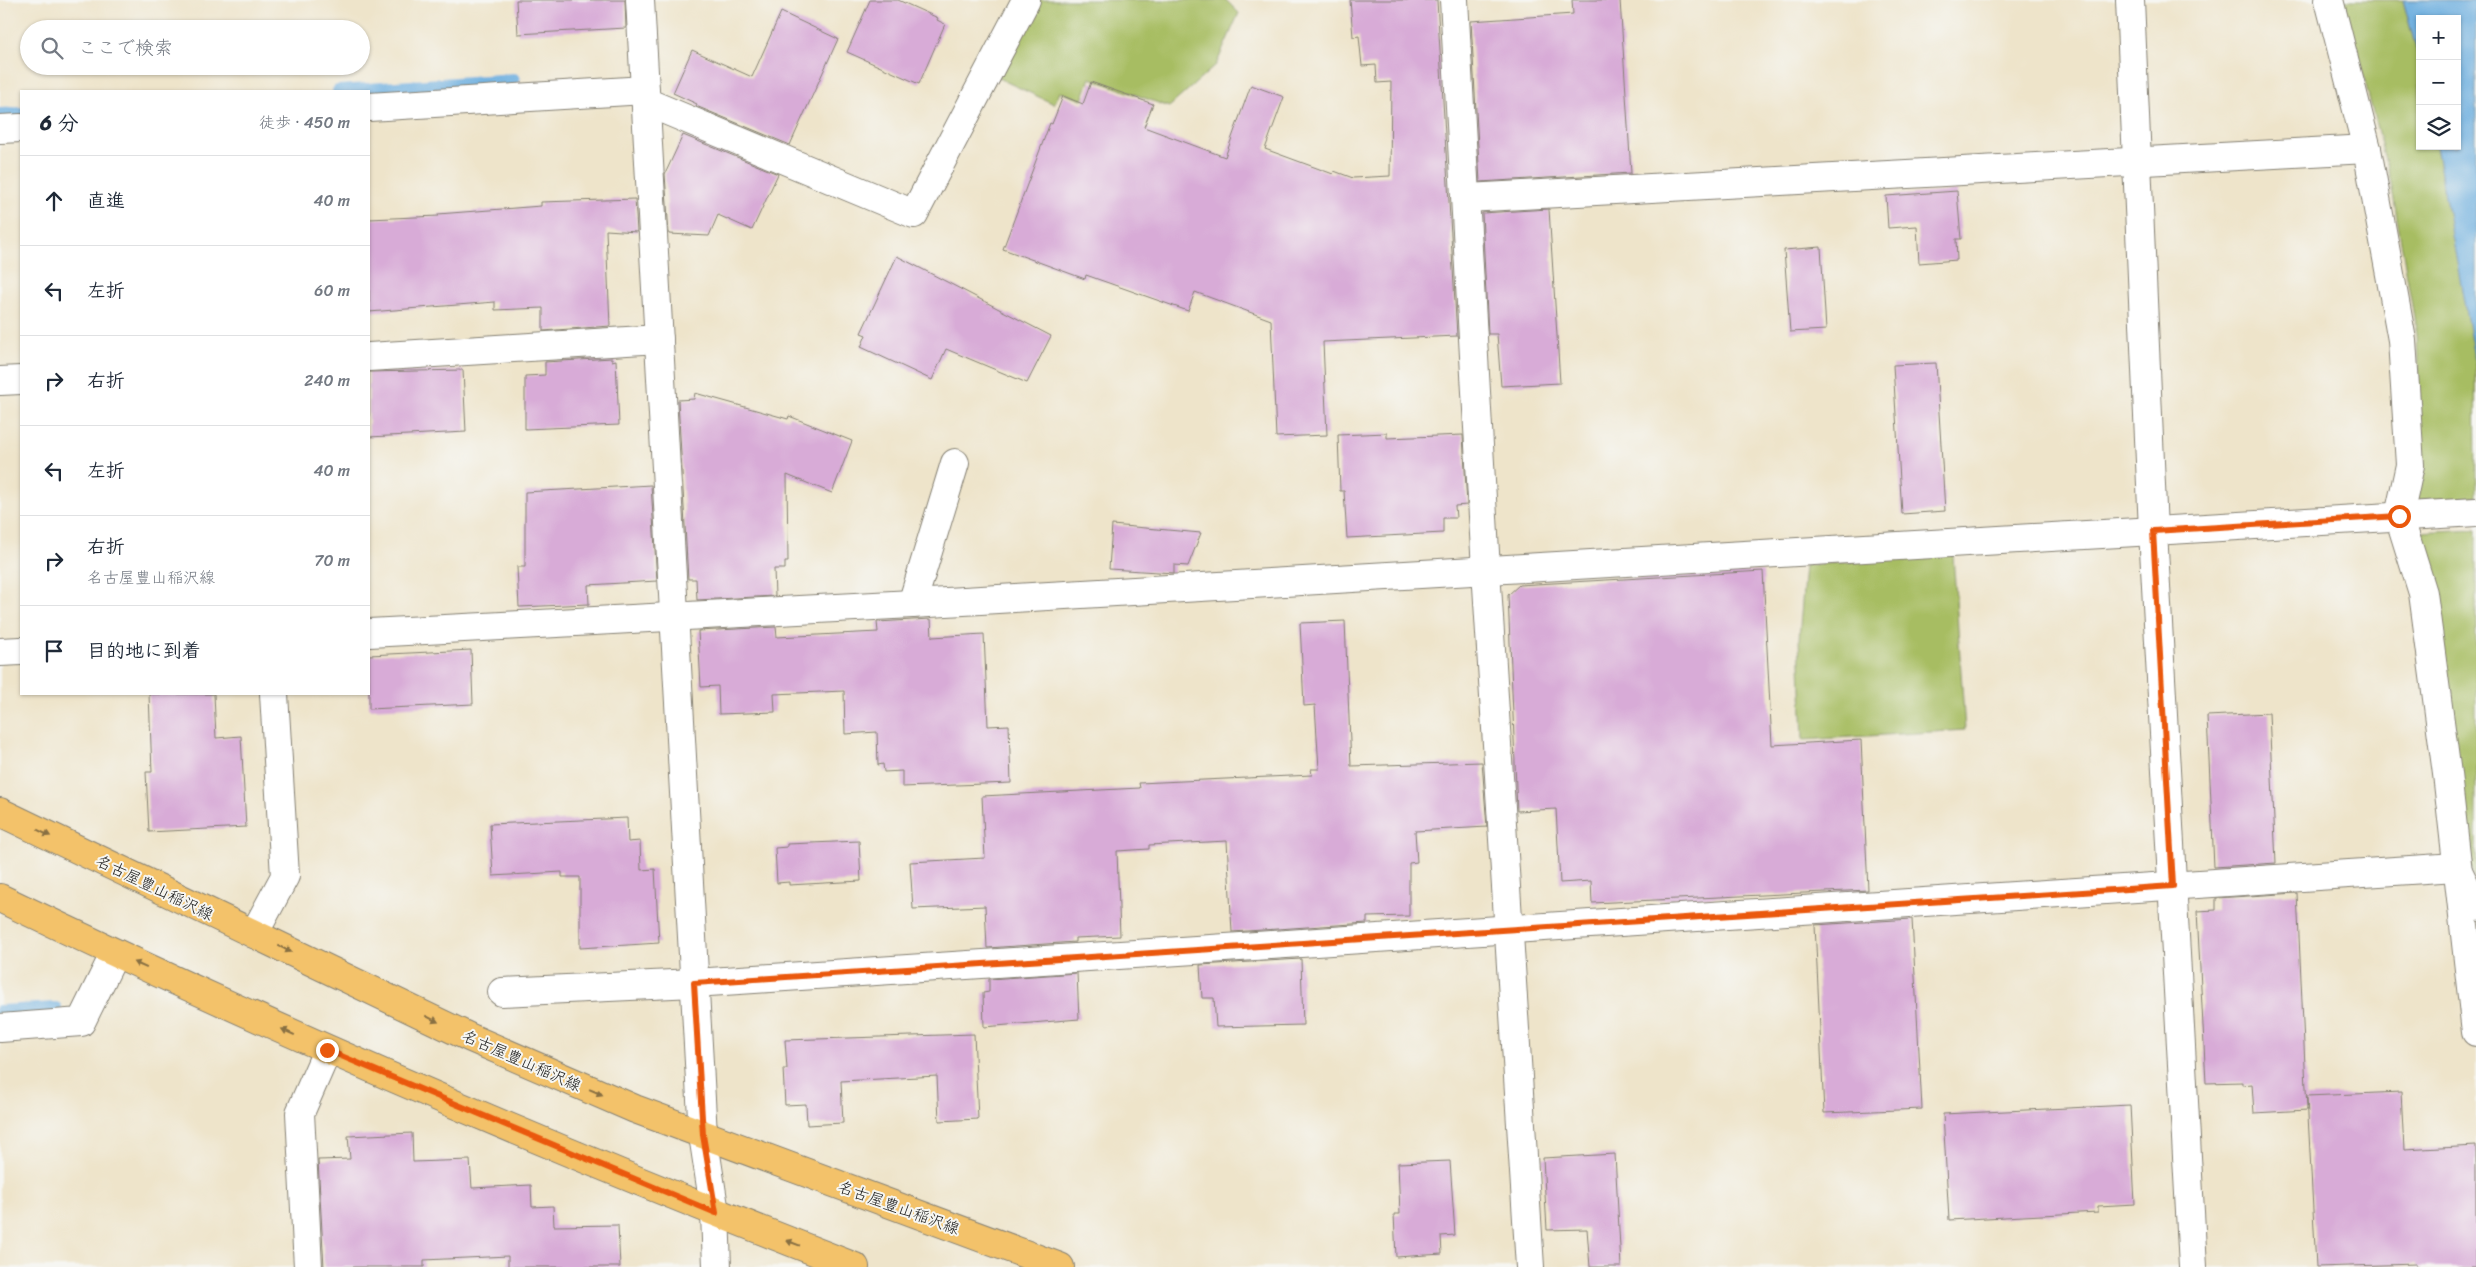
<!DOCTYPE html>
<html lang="ja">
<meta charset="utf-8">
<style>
:root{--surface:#fff;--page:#f2f2f3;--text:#1f2937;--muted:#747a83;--line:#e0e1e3}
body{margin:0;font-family:Sriracha,"Klee One",sans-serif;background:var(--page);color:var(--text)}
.controls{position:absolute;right:15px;top:15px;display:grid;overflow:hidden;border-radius:0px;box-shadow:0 1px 4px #0004}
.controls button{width:45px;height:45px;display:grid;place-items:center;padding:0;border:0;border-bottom:1px solid var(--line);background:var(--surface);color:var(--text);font:25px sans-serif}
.stop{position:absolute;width:15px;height:15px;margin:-11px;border:4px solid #ea580c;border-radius:50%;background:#fff}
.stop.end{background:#ea580c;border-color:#fff;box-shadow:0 1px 5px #0008}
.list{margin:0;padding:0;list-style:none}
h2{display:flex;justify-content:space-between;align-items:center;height:65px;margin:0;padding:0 20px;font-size:21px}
h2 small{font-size:16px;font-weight:400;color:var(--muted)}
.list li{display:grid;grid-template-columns:32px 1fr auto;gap:15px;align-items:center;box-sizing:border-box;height:90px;padding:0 20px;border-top:1px solid var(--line)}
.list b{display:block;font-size:19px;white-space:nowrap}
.list p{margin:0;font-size:16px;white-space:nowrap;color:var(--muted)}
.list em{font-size:16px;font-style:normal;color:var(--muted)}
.icon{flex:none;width:28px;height:28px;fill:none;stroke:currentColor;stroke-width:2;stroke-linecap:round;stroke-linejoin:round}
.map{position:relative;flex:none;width:2476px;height:1267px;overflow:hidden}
.search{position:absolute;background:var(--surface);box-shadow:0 1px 4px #0004;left:20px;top:20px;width:350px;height:55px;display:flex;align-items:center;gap:12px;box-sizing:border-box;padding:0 18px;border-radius:28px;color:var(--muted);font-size:19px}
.panel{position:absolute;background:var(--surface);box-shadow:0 1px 4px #0004;left:20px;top:90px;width:350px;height:605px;border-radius:0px}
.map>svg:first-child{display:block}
</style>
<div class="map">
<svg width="2476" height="1267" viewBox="0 0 2476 1267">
<rect width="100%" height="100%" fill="#f6f6f2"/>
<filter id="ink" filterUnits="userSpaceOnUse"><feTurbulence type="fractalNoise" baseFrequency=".02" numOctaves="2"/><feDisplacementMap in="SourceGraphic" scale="10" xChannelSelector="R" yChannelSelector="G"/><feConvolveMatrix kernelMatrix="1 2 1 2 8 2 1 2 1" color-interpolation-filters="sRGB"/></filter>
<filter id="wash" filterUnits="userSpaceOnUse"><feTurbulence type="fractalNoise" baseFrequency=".0096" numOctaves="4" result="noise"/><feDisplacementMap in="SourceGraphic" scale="20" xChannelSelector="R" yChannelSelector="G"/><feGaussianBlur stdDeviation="1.12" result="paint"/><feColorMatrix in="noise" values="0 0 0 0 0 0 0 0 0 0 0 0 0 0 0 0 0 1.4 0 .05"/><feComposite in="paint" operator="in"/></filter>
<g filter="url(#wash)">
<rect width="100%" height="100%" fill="#eee4ca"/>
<g fill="#a7bd62" stroke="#626c3f">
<path d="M 1037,0 L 1226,0 L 1239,13 L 1216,65 L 1169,107 L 1090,78 L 1082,100 L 1060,92 L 1054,104 L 998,78 Z"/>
<path d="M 2344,0 L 2403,0 L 2420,63 L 2420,146 L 2436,146 L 2475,353 L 2476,497 L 2414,500 L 2421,471 L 2417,335 L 2391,183 Z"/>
<path d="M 2476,529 L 2476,883 L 2466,855 L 2433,575 L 2417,532 Z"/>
<path d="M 1953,555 L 1965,730 L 1803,740 L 1799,639 L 1805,565 Z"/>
</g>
<path fill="#6baddf" stroke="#44647e" d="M 2403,0 L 2476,0 L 2476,369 L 2436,146 L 2457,146 L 2457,19 L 2420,19 L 2420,63 Z"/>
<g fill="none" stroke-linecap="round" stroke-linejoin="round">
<g stroke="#6baddf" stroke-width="12">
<path d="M 338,91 L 514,79"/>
<path d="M 0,114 L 21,113"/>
<path d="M 0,1011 L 56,1008"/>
</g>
</g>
<g id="blocks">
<g fill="#d8abd7">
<path d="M 516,0 L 625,0 L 626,28 L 518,34 Z"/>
<path d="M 870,0 L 898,0 L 938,18 L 937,20 L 945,24 L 919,84 L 847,52 Z"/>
<path d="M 1350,0 L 1437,0 L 1457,336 L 1323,342 L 1327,435 L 1276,437 L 1271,320 L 1195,292 L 1188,311 L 1086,275 L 1085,279 L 1003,249 L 1050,123 L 1052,124 L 1063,96 L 1083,104 L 1091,82 L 1153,104 L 1144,127 L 1225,157 L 1251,85 L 1284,97 L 1265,149 L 1333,174 L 1334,171 L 1353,178 L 1390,176 L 1391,82 L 1377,83 L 1376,65 L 1362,66 L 1359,36 L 1353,37 Z"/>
<path d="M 1572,0 L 1620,0 L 1631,173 L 1480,182 L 1471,21 L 1573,14 Z"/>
<path d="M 781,12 L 838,39 L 790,145 L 696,106 L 697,104 L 673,93 L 692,50 L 752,77 Z"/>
<path d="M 683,135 L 778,174 L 752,230 L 718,215 L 709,236 L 669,234 L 665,174 Z"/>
<path d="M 1957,191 L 1961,239 L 1956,239 L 1957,260 L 1919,263 L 1917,226 L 1888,228 L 1886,196 Z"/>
<path d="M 635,199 L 637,232 L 606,230 L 610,326 L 543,331 L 543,308 L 495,310 L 495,302 L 369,312 L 369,219 L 439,216 L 438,214 L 541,206 L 541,202 Z"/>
<path d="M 1549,209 L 1560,383 L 1501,386 L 1497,334 L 1488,334 L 1482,213 Z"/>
<path d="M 1821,247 L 1826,330 L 1790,332 L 1784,250 Z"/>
<path d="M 897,256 L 1051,336 L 1027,383 L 946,349 L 932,380 L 861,347 L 866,335 L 861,333 Z"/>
<path d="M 612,358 L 612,361 L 616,360 L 619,425 L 525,429 L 525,376 L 545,375 L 545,362 Z"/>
<path d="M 1936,363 L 1945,511 L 1902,514 L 1893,365 Z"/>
<path d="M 463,370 L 466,432 L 369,437 L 369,372 Z"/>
<path d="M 695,393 L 788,419 L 789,416 L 852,441 L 832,493 L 787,475 L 788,562 L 785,562 L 785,569 L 774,569 L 775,596 L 697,600 L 696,579 L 688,579 L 678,400 L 694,399 Z"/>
<path d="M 1387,433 L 1387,438 L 1463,435 L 1467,505 L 1455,506 L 1456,518 L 1443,518 L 1443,533 L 1347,538 L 1344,491 L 1340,491 L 1338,435 Z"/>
<path d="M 651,485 L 657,581 L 588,585 L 589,604 L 519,607 L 517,567 L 525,567 L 525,492 Z"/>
<path d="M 1112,525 L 1201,533 L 1188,566 L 1174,565 L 1174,573 L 1109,569 Z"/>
<path d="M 1763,571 L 1772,745 L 1861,740 L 1868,890 L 1592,903 L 1591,881 L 1560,883 L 1556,809 L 1517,811 L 1508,595 L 1519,585 Z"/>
<path d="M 931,619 L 932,637 L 984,634 L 988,726 L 1009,725 L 1011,783 L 902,787 L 902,771 L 884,772 L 883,764 L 878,765 L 877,732 L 845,734 L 844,691 L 774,694 L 775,712 L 719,714 L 718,686 L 701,687 L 698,631 L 776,627 L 777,637 L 878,632 L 877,622 Z"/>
<path d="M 1345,621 L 1351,766 L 1482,762 L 1487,827 L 1415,831 L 1417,862 L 1409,863 L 1409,916 L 1367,917 L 1367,923 L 1232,932 L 1227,841 L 1149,845 L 1149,849 L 1117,851 L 1120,936 L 1075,938 L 1075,942 L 987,948 L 985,906 L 913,909 L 910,862 L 985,858 L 982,796 L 1140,788 L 1139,783 L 1312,775 L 1311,769 L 1319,769 L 1315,705 L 1304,706 L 1300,623 Z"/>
<path d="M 471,650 L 473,704 L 369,709 L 369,655 Z"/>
<path d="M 149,694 L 214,694 L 216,738 L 241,736 L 246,827 L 149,832 L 146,772 L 152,772 Z"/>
<path d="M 2269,713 L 2276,863 L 2214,867 L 2207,716 Z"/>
<path d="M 627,818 L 628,842 L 640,841 L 641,870 L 655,869 L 659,943 L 580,948 L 580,877 L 562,877 L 562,872 L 493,876 L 490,824 Z"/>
<path d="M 859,841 L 861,881 L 789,885 L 789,882 L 777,883 L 775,848 L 787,847 L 787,844 Z"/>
<path d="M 2297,893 L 2307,1110 L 2254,1113 L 2252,1084 L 2242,1085 L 2242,1082 L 2206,1083 L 2197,911 L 2216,910 L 2216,898 Z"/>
<path d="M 1912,919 L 1922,1109 L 1824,1113 L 1815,925 Z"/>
<path d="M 1301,959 L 1303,1025 L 1216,1027 L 1214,998 L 1202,998 L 1200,965 Z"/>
<path d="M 1077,973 L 1079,1019 L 984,1027 L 983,993 L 989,992 L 989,979 Z"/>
<path d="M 974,1034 L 978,1119 L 939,1121 L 937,1076 L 841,1081 L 843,1123 L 807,1125 L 806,1104 L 785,1105 L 783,1069 L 787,1069 L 785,1040 Z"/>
<path d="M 2401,1092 L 2404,1150 L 2476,1146 L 2476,1267 L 2416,1267 L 2416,1264 L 2316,1267 L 2307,1096 Z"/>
<path d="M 2130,1105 L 2135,1204 L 2098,1206 L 2098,1212 L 1949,1220 L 1943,1114 Z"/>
<path d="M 412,1133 L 413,1162 L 470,1160 L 472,1188 L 531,1185 L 532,1207 L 553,1206 L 554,1226 L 618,1225 L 620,1267 L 508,1267 L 508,1256 L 424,1260 L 424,1267 L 324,1267 L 318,1160 L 350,1159 L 348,1136 Z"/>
<path d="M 1615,1154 L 1621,1267 L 1590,1267 L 1587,1229 L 1547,1230 L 1543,1158 Z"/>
<path d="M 1450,1161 L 1455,1235 L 1441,1236 L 1442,1254 L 1396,1257 L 1394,1214 L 1400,1214 L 1398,1163 Z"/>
</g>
</g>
</g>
<g filter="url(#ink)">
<use href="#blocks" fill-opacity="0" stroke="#858073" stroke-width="1"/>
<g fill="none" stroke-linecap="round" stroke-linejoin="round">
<defs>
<g id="minor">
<path d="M 640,0 L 703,1135 L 715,1213 L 717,1267"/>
<path d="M 1454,0 L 1486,570 L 1530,1267"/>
<path d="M 2130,0 L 2153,531 L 2193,1267"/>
<path d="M 2329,0 L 2367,149 L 2402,340 L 2410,465 L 2399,516 L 2423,593 L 2447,774 L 2476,1032"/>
<path d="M 646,102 L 914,214 L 1026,0"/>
<path d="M 369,107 L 645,90"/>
<path d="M 0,129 L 21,128"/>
<path d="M 1467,198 L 2367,149"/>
<path d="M 369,357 L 659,339"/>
<path d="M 0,381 L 21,380"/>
<path d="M 912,604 L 955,463"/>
<path d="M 369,633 L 912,604 L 2476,512"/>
<path d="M 0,652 L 21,651"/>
<path d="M 254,934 L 285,876 L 274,694"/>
<path d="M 502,992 L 694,983 L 2456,867 L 2476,907"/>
<path d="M 0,1028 L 81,1022 L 115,953"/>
<path d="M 308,1267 L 300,1113 L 327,1051"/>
</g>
<g id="major">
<path d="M 0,812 L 471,1038 L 635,1109 L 1060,1267"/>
<path d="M 0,898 C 280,1033 566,1155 855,1267"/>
</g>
</defs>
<use href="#minor" stroke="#858073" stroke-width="30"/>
<use href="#major" stroke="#858073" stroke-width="30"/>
<use href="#minor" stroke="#fff" stroke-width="28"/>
<use href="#major" stroke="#f3c26a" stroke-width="28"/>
</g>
<defs><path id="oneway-solid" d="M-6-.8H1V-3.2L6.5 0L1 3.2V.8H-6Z" transform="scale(1.25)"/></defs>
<g fill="#886f43">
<use href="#oneway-solid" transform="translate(44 833) rotate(26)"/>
<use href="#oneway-solid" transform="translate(285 949) rotate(26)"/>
<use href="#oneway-solid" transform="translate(140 965) rotate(-156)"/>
<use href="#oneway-solid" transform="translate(432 1019) rotate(26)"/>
<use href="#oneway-solid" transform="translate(288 1032) rotate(-155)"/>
<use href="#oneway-solid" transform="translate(596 1092) rotate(23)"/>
<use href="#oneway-solid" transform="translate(793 1243) rotate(-159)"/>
</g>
</g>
<g fill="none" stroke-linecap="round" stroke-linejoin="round" filter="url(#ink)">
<path stroke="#ea580c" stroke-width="6" d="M 327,1050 L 716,1213 L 703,1135 L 694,983 L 2173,886 L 2153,531 L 2399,516"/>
</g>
<g text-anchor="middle" stroke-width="4" stroke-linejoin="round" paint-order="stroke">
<g font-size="16" fill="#1c1c1c" stroke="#f6f6f2">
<text transform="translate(155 887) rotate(26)" y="6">名古屋豊山稲沢線</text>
<text transform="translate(522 1060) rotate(24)" y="6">名古屋豊山稲沢線</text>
<text transform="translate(899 1207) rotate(20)" y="6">名古屋豊山稲沢線</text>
</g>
</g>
</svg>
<div class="controls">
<button>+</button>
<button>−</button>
<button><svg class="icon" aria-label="layers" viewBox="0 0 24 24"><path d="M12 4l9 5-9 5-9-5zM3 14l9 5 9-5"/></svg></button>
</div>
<div class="stop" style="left:2399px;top:516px"></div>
<div class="stop end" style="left:327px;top:1050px"></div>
<div class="search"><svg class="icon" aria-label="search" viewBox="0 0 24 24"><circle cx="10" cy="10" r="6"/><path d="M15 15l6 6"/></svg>ここで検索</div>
<section class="panel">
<h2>6 分<small>徒歩 · 450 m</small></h2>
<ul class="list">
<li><svg class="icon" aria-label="ahead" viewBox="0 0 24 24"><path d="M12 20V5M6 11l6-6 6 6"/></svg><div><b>直進</b></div><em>40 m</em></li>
<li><svg class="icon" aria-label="left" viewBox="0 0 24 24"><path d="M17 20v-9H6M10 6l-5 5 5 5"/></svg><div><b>左折</b></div><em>60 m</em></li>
<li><svg class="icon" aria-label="right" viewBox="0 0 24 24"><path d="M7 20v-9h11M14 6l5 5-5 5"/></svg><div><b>右折</b></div><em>240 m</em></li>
<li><svg class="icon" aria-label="left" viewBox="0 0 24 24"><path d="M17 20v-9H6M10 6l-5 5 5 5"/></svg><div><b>左折</b></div><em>40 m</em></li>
<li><svg class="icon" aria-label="right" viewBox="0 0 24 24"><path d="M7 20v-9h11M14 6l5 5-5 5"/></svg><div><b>右折</b><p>名古屋豊山稲沢線</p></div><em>70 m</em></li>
<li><svg class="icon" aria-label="arrive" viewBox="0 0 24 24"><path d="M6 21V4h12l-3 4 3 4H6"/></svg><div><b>目的地に到着</b></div></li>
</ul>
</section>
</div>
